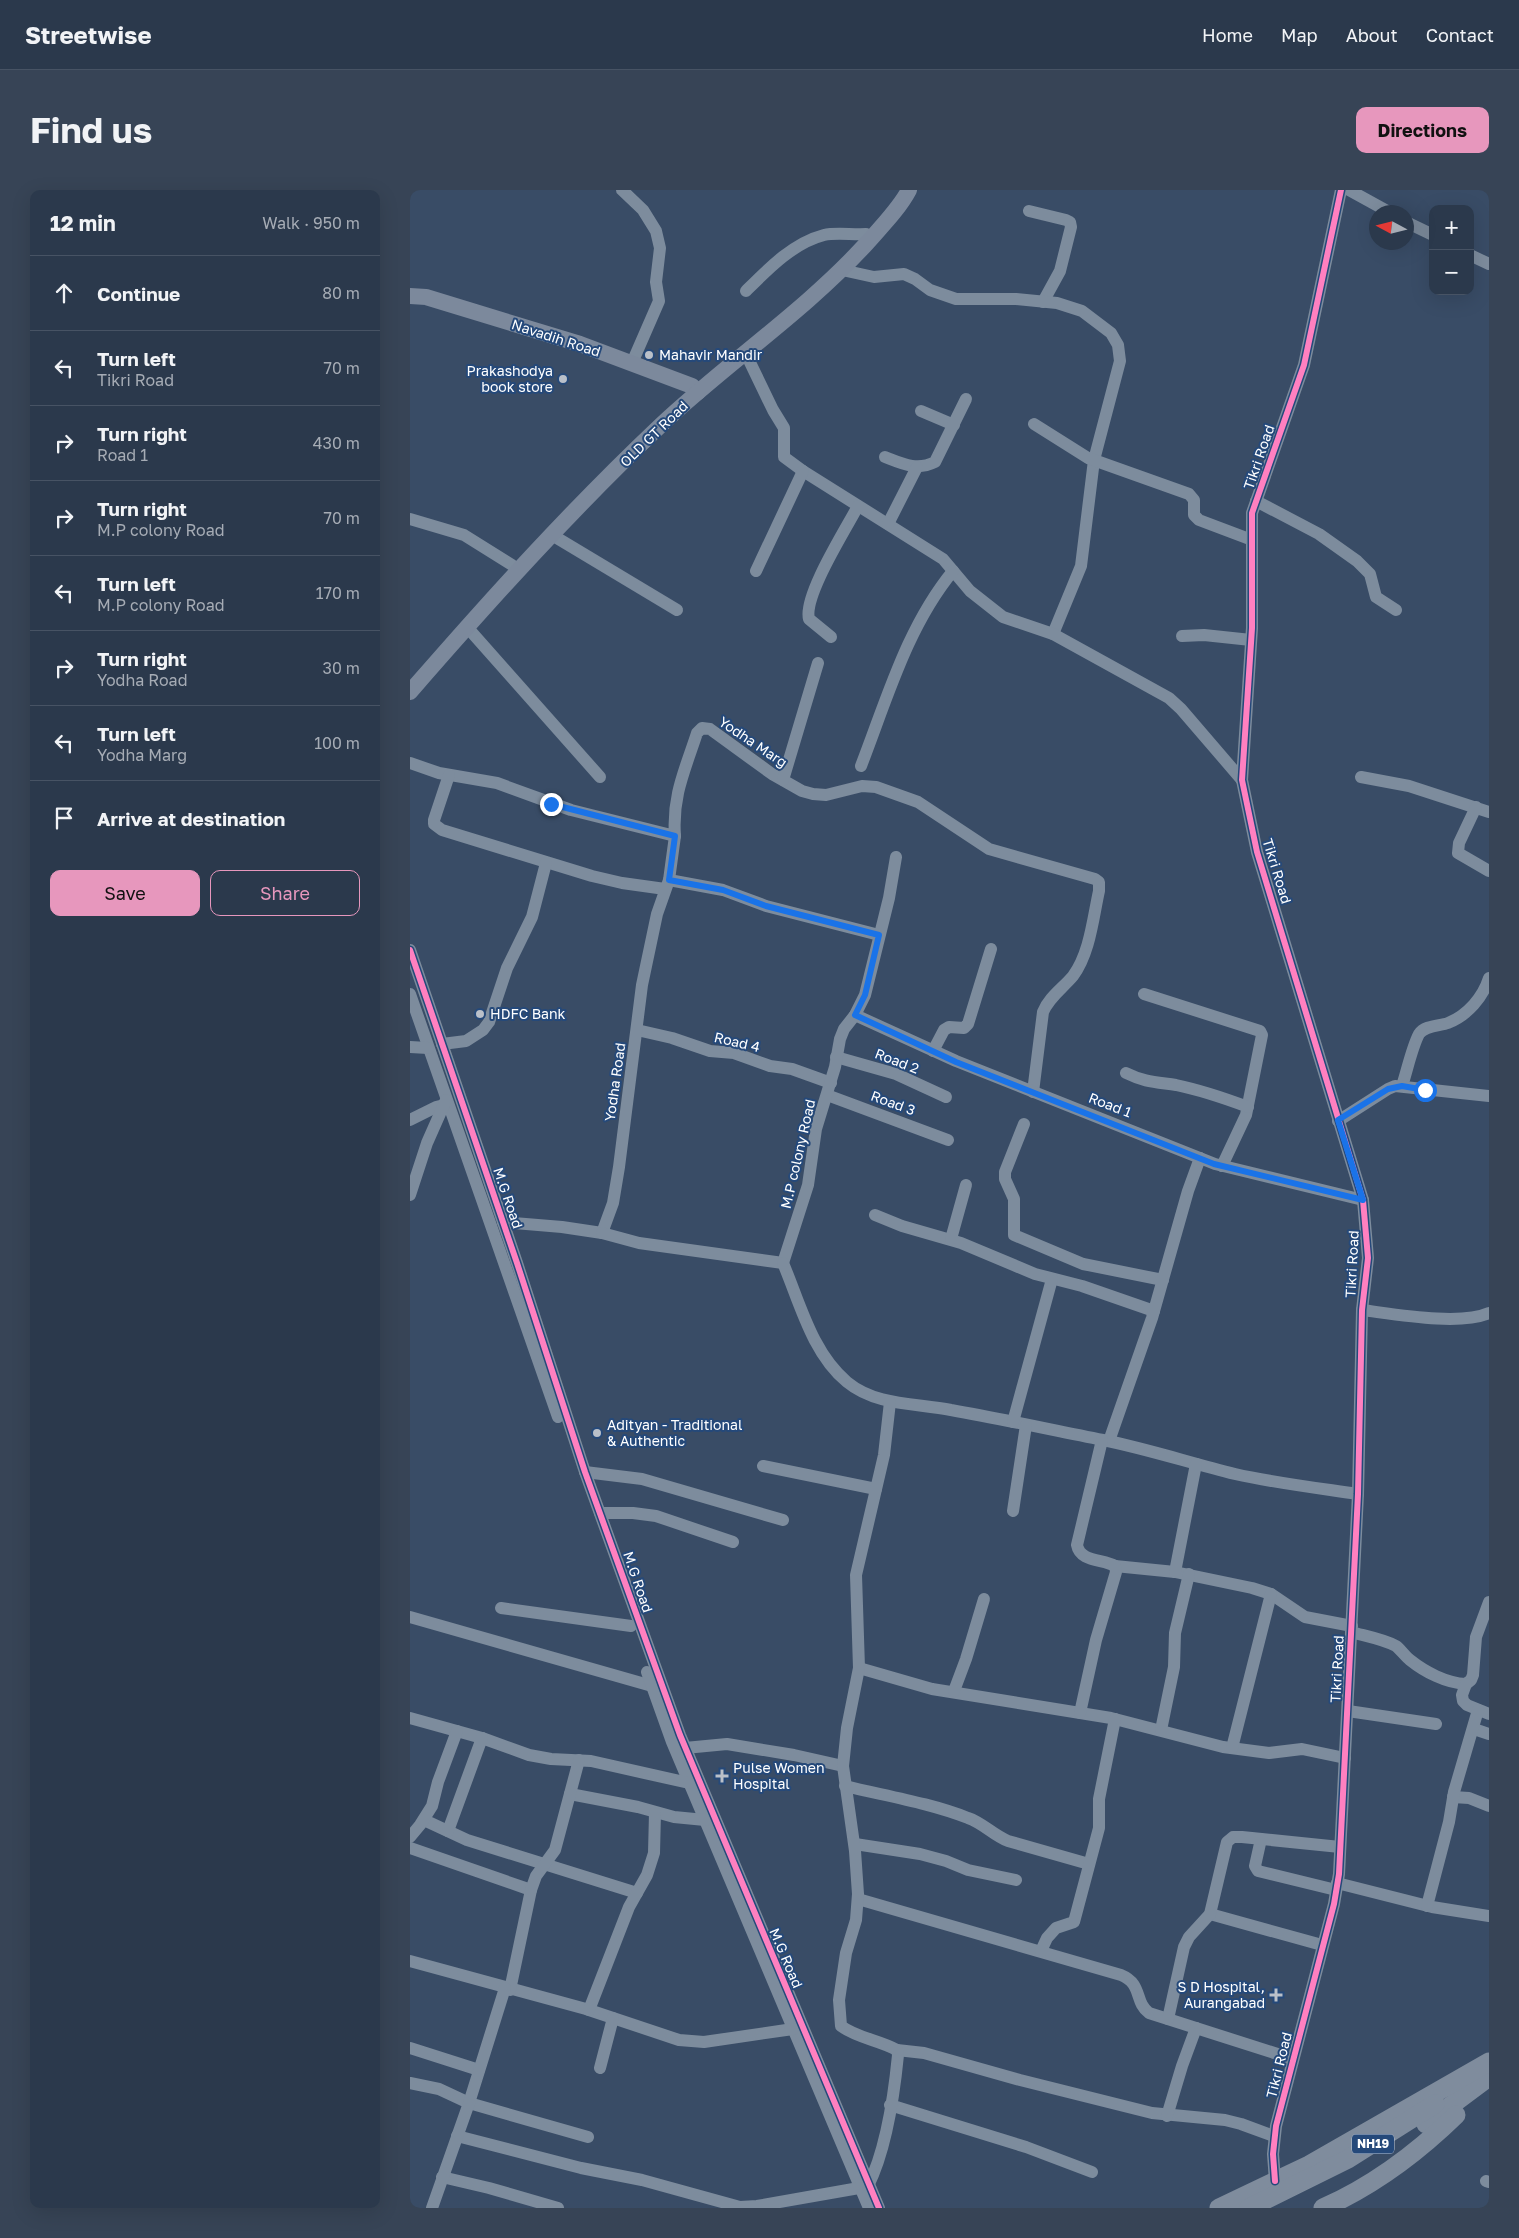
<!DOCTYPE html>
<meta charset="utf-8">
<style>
:root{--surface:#2b394c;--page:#374456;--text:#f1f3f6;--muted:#a6acb5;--line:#475364;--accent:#e797bd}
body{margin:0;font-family:"Golos Text",sans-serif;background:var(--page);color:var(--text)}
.controls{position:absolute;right:15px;top:15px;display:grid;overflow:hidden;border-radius:10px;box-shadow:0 5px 20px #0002}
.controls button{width:45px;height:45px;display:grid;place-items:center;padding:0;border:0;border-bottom:1px solid var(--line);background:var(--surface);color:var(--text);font:25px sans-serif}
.compass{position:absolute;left:959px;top:15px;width:45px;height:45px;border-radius:50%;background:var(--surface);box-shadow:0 5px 20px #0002;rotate:277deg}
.stop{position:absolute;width:15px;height:15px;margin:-11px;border:4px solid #1a73e8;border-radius:50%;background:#fff}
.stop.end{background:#1a73e8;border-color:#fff;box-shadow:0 1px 5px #0008}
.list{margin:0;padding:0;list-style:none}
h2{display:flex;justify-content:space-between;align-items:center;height:65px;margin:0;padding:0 20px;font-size:21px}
h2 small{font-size:16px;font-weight:400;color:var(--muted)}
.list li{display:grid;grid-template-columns:32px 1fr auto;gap:15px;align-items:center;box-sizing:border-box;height:75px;padding:0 20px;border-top:1px solid var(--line)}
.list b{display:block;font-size:19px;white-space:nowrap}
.list p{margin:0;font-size:16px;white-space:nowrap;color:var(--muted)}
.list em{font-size:16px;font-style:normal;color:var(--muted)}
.actions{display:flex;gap:10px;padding:15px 20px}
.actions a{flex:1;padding:11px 0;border:1px solid var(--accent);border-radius:10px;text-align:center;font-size:18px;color:var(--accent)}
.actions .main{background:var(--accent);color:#111}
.icon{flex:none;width:28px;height:28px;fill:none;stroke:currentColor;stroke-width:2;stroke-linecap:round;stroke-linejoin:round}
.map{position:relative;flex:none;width:1079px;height:2018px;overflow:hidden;border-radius:10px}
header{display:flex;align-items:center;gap:30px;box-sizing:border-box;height:70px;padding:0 25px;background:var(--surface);border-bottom:1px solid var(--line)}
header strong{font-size:24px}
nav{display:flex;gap:28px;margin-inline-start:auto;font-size:18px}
.intro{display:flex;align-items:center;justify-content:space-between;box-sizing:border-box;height:120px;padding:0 30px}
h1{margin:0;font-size:35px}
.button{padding:12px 22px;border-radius:10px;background:var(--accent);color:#111;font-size:18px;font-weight:700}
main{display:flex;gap:30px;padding:0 30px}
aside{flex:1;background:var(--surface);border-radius:10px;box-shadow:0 5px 20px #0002}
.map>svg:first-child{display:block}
</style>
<header>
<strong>Streetwise</strong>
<nav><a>Home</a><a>Map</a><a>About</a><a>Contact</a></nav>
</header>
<div class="intro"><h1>Find us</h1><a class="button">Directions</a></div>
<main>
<aside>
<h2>12 min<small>Walk · 950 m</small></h2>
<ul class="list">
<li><svg class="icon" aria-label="ahead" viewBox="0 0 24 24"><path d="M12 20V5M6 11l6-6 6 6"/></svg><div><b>Continue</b></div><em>80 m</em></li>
<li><svg class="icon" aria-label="left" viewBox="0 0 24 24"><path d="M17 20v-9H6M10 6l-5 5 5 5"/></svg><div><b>Turn left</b><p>Tikri Road</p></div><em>70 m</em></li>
<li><svg class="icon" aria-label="right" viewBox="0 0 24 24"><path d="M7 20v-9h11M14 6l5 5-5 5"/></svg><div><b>Turn right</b><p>Road 1</p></div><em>430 m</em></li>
<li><svg class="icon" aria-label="right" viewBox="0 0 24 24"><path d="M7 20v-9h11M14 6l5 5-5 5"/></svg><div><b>Turn right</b><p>M.P colony Road</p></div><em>70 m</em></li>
<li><svg class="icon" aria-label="left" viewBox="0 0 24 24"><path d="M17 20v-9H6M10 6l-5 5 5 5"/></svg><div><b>Turn left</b><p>M.P colony Road</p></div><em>170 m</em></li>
<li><svg class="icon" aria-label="right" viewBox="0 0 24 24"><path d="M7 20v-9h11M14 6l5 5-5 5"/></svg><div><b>Turn right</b><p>Yodha Road</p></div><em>30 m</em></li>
<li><svg class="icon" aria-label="left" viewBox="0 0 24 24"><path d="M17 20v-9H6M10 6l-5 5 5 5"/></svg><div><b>Turn left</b><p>Yodha Marg</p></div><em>100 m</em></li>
<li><svg class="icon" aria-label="arrive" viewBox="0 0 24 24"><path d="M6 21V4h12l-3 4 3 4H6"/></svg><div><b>Arrive at destination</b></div></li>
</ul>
<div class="actions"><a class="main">Save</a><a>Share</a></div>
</aside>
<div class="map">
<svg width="1079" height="2018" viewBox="0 0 1079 2018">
<rect width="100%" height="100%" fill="#394c66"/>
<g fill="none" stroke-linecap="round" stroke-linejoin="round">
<g stroke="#7d8c9d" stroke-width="12">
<path d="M 212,0 L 233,20 L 246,41 L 250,58 L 246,92 L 249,111 L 222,173"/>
<path d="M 939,0 L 979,22"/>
<path d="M 619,21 L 656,30 L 660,32 L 661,37 L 650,81 L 633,112"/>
<path d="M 996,32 L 1023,45"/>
<path d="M 1060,65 L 1079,74"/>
<path d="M 432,80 L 464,87 L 494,84 L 505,89 L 520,100 L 546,109 L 606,109 L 647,113 L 672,121 L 701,143 L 708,155 L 710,171 L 684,270 L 671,376 L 643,444"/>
<path d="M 336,101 C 358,79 383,53 414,45 C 426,42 443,45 456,44"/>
<path d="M 335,162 L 363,220 L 374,238 L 374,267 L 393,281 L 533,369 L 560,401 L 593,427 L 643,444 L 759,508 L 771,519 L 832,590"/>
<path d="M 511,221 L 544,235"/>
<path d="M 624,234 L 678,268 L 779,304 L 784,310 L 784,325 L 789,330 L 842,350"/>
<path d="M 475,267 C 493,274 507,281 525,272 L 556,209"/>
<path d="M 846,311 L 909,344 L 947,371 L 960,384 L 966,407 L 986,420"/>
<path d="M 0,329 L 54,345 L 102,375"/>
<path d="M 478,334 L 507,277"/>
<path d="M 142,345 L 267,420"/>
<path d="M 346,381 L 393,281"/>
<path d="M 57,437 L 190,587"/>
<path d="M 772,446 L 794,445 L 841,450"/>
<path d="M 421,447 L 399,429 C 393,406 436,339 448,316"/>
<path d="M 0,573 L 29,583 L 87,593 L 161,620 L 265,646 C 262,606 275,580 287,543 L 292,538 L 300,539 L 362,584 L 392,601 L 403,604 L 416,605 L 452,596 L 466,597 L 508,612 L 579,659 L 685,689 L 689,692 L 689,701 C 683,728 680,763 663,786 C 653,798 639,807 633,822 L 623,902"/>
<path d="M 451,576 C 477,509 497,437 543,381"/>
<path d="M 39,585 L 24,630 L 24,634 L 32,640 L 182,686 L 212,693 L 255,699"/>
<path d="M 951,587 L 999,596 L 1079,622"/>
<path d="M 373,590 L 408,473"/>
<path d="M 1066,617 L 1049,653 L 1048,663 L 1079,681"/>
<path d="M 259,690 L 313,700 L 356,716 L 469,745"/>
<path d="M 0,760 L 107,1073 L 175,1282 L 270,1545 L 469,2018"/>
<path d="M 0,804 L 148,1227"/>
<path d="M 734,804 L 850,841 L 852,845 L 836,925 L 812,976"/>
<path d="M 445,825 L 546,871 L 805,974 L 953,1010"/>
<path d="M 227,840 L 262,848 L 300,861 L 324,863 L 360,876 L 382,879 L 421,893"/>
<path d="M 32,854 L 56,851 L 73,840 L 79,832 L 97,778 L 122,727 L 136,673"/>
<path d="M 0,857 L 18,858"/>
<path d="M 523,861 L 534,840 L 539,837 L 554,838 L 558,834 L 581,759"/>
<path d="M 426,867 L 486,884 L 536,907"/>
<path d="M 716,883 C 734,892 746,892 766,895 C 790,900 814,908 838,917"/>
<path d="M 992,896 C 997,881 1002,857 1009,844 C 1015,835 1030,836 1038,833 C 1058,825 1073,807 1079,788"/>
<path d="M 417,905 L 538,950"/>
<path d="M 0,930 L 26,917 L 34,915"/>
<path d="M 928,931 L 978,899 L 985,896 L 1079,906"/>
<path d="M 614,934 L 595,982 L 595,989 L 604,1009 L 604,1045 L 673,1074 L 753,1090"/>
<path d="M 0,1005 L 17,953 L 36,910"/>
<path d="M 465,1025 L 492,1036 L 551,1053 L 625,1084 L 672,1096 L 744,1121"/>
<path d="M 93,1032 L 152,1037 L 192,1043 L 203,1013 L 209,977 L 232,795 L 247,724 L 259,690 L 265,646"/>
<path d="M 192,1043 L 229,1053 L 373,1073 L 398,995 L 406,939 L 425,877 L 430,849 L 434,839 L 445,825 L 455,805 L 479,708 L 486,667"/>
<path d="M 541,1049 L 556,995"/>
<path d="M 373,1073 C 390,1113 402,1163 437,1192 C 466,1216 506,1213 541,1220 C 592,1229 642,1240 693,1250 C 738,1259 780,1273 825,1284 C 865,1293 907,1298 948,1304"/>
<path d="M 952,1120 C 984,1124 1050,1136 1079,1123"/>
<path d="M 603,1232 L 642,1089"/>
<path d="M 699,1251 L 742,1128 L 778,1001 L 790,968"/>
<path d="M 353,1276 L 466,1299"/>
<path d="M 175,1282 L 232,1289 L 373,1330"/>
<path d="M 603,1321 L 616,1235"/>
<path d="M 190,1323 L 223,1323 L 246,1326 L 323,1352"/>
<path d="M 705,1376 L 765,1382 L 842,1398 L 861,1404 L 895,1427 L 942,1436"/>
<path d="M 765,1382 L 786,1274"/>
<path d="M 91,1418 L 221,1436"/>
<path d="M 0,1427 L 242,1496"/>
<path d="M 941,1442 C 955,1446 973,1449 986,1456 C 991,1460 995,1466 1000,1470 C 1015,1482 1036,1493 1056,1494 L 1061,1490 L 1063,1485 L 1066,1447 L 1079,1412"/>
<path d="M 449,1478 L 522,1499 L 701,1528 L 813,1557 L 859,1563 L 892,1559 L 935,1568"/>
<path d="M 237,1482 L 262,1552 L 459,2018"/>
<path d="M 1056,1494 L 1052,1505 L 1053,1511 L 1057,1515 L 1079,1524"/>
<path d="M 544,1501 L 556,1469 L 574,1409"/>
<path d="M 938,1521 L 1026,1534"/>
<path d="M 670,1523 L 686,1450 L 706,1382 L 705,1376 C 693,1369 670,1372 667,1355 L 692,1250"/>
<path d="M 0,1528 L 72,1548 L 119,1565 L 141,1569 L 181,1571 L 279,1593"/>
<path d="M 1064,1539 L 1079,1544"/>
<path d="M 751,1540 L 764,1477 L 765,1443 L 779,1384"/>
<path d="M 275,1558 L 317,1554 L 384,1565 L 433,1576"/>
<path d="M 822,1558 L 861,1404"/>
<path d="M 435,1596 C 476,1606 520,1613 558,1628 C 573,1633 583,1645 598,1651 L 679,1674"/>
<path d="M 160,1604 L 228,1617 L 264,1627 L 295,1630"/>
<path d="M 1043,1607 L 1059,1608 L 1079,1616"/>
<path d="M 14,1630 L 57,1650 L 227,1703"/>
<path d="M 38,1641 L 72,1548"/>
<path d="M 0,1647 L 10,1635 L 22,1616 L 28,1592 L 47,1541"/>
<path d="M 851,1649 L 845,1676 L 848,1681 L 926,1700"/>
<path d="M 445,1654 L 510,1664 L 536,1671 L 558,1680 L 606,1690"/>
<path d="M 0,1658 L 121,1700"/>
<path d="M 927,1693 L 1022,1717 L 1079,1726"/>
<path d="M 448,1709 L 711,1785 C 733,1794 724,1812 739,1823 L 883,1869"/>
<path d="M 1017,1716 L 1039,1632 L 1044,1602 L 1068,1520"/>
<path d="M 800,1724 L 912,1755"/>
<path d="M 631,1761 L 637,1748 L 646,1738 L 664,1732 L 689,1638 L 689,1609 L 705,1529"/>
<path d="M 0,1771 L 176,1819 L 269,1850 L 294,1852 L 383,1839"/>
<path d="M 100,1800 L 121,1700 L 126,1686 L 145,1660 L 169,1570"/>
<path d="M 179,1820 L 219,1717 L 237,1685 L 244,1663 L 245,1623"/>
<path d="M 758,1829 L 774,1757 L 779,1747 L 800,1724 L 817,1652 L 823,1647 L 832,1647 L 930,1657"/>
<path d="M 0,1858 L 69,1880"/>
<path d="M 487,1860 L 514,1863 L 610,1890 L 742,1923 L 815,1930 L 831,1934 L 864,1946"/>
<path d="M 190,1878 L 203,1828"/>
<path d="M 0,1893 L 29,1899 L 59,1913 L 178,1947"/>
<path d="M 480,1915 L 616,1957 L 682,1982"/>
<path d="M 757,1926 L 772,1876 L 786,1838"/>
<path d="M 47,1946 L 171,1978 L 232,1990 L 330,2017 L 347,2016 L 449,1998"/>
<path d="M 32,1987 L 79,1998 L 148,2018"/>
<path d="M 865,1991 L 863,1964 L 866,1936 L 924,1714 L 929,1684 L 948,1304 L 952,1120 L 958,1068 L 953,1010 L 847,662 L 832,590 L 842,438 L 842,323 L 894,175 L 931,0"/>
<path d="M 1076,1991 L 1079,1992"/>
<path d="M 458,1996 C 476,1960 484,1906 488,1865 L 487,1860 C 469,1850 447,1848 431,1836 L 429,1810 L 436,1763 L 446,1730 L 448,1704 L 445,1661 L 433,1576 L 437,1538 L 449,1478 L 446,1385 L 474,1265 L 480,1212"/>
<path d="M 22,2018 L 59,1913 L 95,1798"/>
</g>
<g stroke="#7c899c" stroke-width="16">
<path d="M 0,106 L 16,107 L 170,154 L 282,196 L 288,202"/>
<path d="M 0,502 C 80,410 162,319 251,235 C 318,172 395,121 457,53 C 471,37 489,19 499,0"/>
</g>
<g stroke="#7f8c9d" stroke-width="19">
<path d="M 1016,1934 L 1079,1887"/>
<path d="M 809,2018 L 899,1975 L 1079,1872"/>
<path d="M 839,2018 L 938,1969 L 1025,1914"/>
<path d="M 913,2018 C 963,1996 1007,1963 1046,1925"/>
</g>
<defs>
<g id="cycleway">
<path d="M 0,760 L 107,1073 L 175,1282 L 270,1545 L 469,2018"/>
<path d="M 865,1991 L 863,1964 L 866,1936 L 924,1714 L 929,1684 L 948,1304 L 952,1120 L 958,1068 L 953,1010 L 847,662 L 832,590 L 842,438 L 842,323 L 894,175 L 931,0"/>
</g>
</defs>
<use href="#cycleway" stroke="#25497a" stroke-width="9"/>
<use href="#cycleway" stroke="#ff80c0" stroke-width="6"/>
</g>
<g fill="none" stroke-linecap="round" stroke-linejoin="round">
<path stroke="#1a73e8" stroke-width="6" d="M 141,614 L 265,646 L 259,690 L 313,700 L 356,716 L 469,745 L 455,805 L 445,825 L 546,872 L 804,974 L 953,1010 L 928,930 L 978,899 L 992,896 L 1015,900"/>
</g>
<g fill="#bac0c9" stroke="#25497a" stroke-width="2">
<circle cx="239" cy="165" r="5"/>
<circle cx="153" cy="189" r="5"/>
<circle cx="70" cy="824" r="5"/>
<circle cx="187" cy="1243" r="5"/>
<path d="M309.5 1578.5h5v5h5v5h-5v5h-5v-5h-5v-5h5z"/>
<path d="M863.5 1797.5h5v5h5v5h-5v5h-5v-5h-5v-5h5z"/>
</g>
<g text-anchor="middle" stroke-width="4" stroke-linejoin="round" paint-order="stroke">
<rect fill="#25497a" stroke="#bec8d7" stroke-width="1" x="942" y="1944.5" width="42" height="19" rx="4"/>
<g font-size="12" font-weight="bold" fill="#fff">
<text x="963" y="1958">NH19</text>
</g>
<g font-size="14" fill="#fff" stroke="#25497a">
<text transform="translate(146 148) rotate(18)" y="5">Navadih Road</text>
<text transform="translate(244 244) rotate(-44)" y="5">OLD GT Road</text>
<text transform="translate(849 267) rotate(-71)" y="5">Tikri Road</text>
<text transform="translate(343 552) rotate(34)" y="5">Yodha Marg</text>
<text transform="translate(867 681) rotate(73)" y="5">Tikri Road</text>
<text transform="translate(327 852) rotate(13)" y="5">Road 4</text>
<text transform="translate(487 871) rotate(21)" y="5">Road 2</text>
<text transform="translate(205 892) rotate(-82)" y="5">Yodha Road</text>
<text transform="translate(483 913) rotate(20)" y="5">Road 3</text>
<text transform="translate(700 915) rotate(21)" y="5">Road 1</text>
<text transform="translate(388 964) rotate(-77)" y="5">M.P colony Road</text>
<text transform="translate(98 1008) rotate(71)" y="5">M.G Road</text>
<text transform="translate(942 1074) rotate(-87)" y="5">Tikri Road</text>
<text transform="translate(228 1392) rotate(71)" y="5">M.G Road</text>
<text transform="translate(927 1479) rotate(-87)" y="5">Tikri Road</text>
<text transform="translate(376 1768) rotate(67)" y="5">M.G Road</text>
<text transform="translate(869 1875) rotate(-76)" y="5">Tikri Road</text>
</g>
<g font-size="14" fill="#fff" stroke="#25497a" text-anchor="start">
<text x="249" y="170">Mahavir Mandir</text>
<text x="143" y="186" text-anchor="end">Prakashodya<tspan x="143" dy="16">book store</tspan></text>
<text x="80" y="829">HDFC Bank</text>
<text x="197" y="1240">Adityan - Traditional<tspan x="197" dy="16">&amp; Authentic</tspan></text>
<text x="323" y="1583">Pulse Women<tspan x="323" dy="16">Hospital</tspan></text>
<text x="855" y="1802" text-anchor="end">S D Hospital,<tspan x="855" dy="16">Aurangabad</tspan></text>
</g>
</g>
</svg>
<div class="controls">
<button>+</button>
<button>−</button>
</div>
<svg class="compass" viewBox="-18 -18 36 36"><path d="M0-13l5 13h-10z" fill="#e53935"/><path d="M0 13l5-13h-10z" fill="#a6acb5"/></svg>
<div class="stop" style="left:1015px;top:900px"></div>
<div class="stop end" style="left:141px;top:614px"></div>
</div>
</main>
